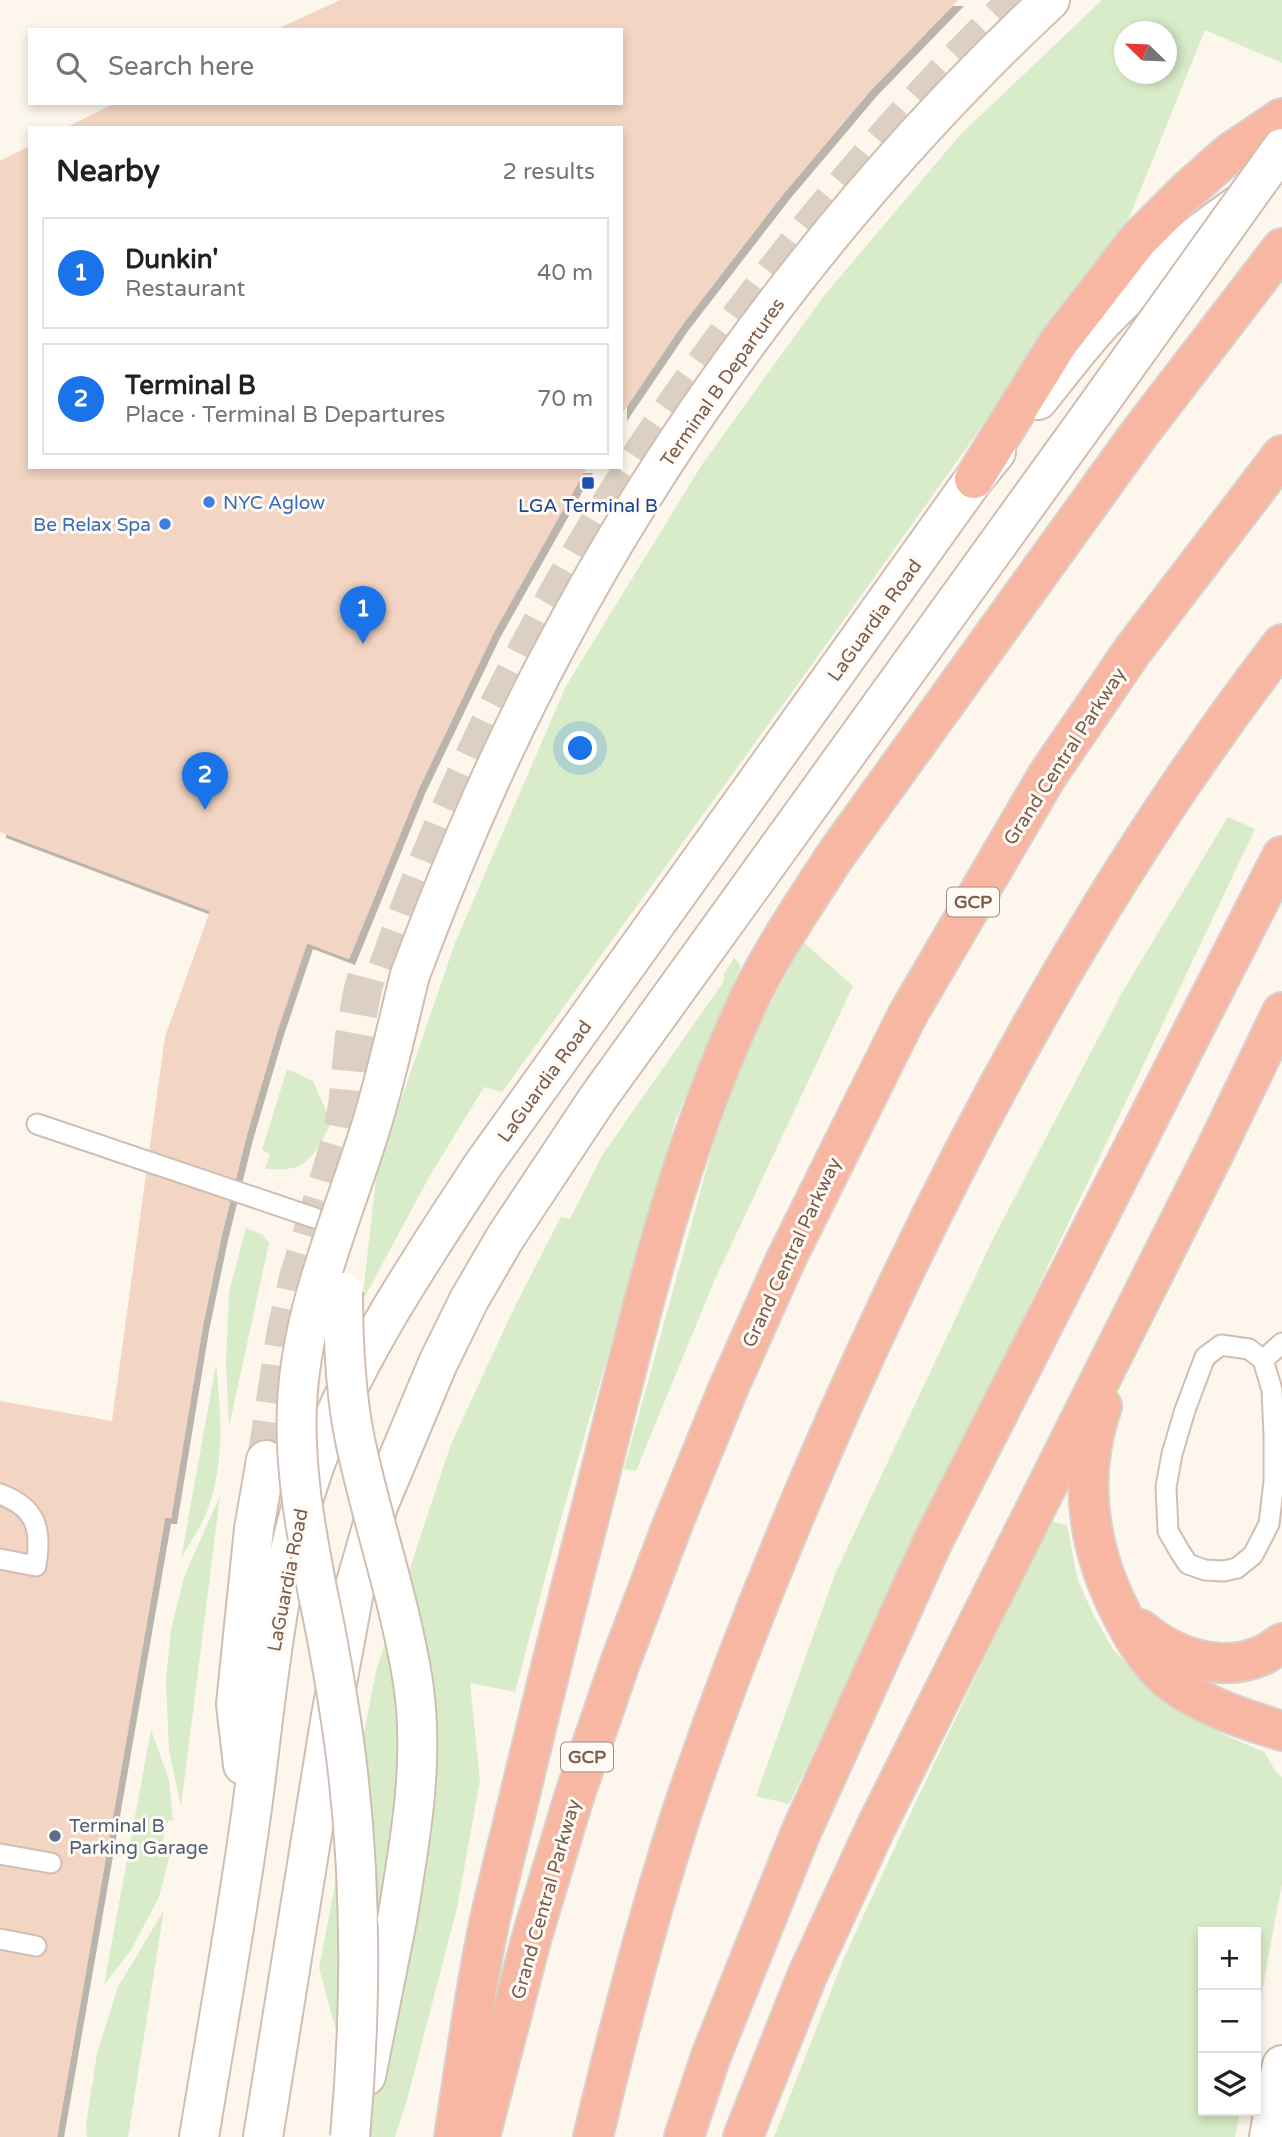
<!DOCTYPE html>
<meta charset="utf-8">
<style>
:root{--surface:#fff;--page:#f6f6f6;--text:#202124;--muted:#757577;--line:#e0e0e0;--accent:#1a73e8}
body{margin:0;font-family:"Varela Round",sans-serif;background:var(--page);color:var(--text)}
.controls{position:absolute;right:21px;bottom:21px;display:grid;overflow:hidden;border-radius:0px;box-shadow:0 4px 10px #0003}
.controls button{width:63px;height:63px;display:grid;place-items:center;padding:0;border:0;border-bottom:2px solid var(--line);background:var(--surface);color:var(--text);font:35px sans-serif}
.compass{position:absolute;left:1114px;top:21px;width:63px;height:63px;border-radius:50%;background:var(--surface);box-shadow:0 4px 10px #0003;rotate:293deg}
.you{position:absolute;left:581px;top:749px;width:24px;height:24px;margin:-18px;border:5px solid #fff;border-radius:50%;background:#1a73e8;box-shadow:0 0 0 10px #1a73e833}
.badge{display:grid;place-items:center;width:46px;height:46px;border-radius:50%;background:var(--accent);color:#fff;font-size:23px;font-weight:700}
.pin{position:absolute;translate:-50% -58px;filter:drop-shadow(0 2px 4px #0008)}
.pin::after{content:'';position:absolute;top:37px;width:24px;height:21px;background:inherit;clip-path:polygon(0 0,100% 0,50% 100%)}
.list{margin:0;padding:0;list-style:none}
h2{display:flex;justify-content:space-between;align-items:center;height:91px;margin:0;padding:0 28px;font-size:30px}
h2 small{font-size:23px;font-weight:400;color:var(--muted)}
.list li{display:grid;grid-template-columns:46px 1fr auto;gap:21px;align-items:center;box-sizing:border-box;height:112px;margin:0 14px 14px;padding:0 14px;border:2px solid var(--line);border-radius:0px}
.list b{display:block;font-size:26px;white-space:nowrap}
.list p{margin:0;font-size:23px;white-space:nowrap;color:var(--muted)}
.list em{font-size:23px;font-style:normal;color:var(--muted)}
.icon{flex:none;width:38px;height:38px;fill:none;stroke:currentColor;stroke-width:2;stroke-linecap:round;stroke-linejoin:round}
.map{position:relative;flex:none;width:1282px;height:2137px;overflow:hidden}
.search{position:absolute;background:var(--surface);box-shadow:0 4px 10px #0003;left:28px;top:28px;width:595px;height:77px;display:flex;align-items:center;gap:18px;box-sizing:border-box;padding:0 24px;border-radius:0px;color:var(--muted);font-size:26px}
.panel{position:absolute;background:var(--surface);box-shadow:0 4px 10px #0003;left:28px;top:126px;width:595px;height:343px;border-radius:0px}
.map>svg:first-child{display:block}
</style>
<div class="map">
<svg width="1282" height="2137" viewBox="0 0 1282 2137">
<defs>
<filter id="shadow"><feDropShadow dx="6" dy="6" stdDeviation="0" flood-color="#0004"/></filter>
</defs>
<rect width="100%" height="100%" fill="#fdf6ec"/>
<g fill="#d8ecc9" fill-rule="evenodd">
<path d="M 1102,0 L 1282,0 L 1282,63 L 1205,30 L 1127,223 L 813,663 L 502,1092 L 484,1087 L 428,1179 L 362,1302 L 377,1170 L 455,943 L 566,686 L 703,463 L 823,297 L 960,135 ZM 1124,32 L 1166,32 L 1166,74 L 1124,74 Z"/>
<path d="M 1228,817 L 1255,829 L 1032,1300 L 789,1804 L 756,1796 L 835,1574 L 993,1239 L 1123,991 Z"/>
<path d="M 803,942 L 853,986 L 715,1279 L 636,1471 L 624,1469 L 713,1145 L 751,1041 Z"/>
<path d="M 734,958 L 741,966 L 676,1119 L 561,1518 L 515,1692 L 470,1683 L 480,1780 L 457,1908 L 407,2100 L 395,2137 L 365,2137 L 319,1968 L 376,1671 L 451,1444 L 517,1302 L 561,1217 L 570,1219 L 603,1154 L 724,981 L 724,974 Z"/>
<path d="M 287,1069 L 313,1081 L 331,1122 C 323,1139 314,1162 293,1168 C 285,1170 274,1169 265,1169 L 270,1154 L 262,1150 Z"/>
<path d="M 246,1228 L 263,1235 L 269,1243 L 229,1427 L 226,1363 L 229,1292 Z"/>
<path d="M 216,1364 C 221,1414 225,1457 209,1506 C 203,1524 190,1542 181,1559 Z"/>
<path d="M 220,1496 L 181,1807 L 169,1750 L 166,1680 L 171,1629 L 184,1577 Z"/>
<path d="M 1050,1521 L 1067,1525 L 1078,1581 L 1094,1616 L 1113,1649 L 1145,1683 L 1185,1714 L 1223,1734 L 1264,1752 L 1276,1772 L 1282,1777 L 1282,1883 L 1256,2024 L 1256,1932 L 1203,1932 L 1203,2111 L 1240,2111 L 1235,2137 L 774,2137 L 844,1958 L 912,1810 Z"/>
<path d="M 151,1730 L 169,1780 L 173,1821 L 168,1820 L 162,1845 L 171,1850 L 159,1897 L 131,1950 L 104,1985 Z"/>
<path d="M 164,1910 L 128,2137 L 87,2137 L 86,2125 L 97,2053 L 118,1987 Z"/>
</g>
<g fill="#f3d5c3" filter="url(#shadow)">
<path d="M 340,0 L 958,0 L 871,90 L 784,193 L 682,325 L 621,415 L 621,128 L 65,128 L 115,103 L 621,103 L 621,30 L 275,30 Z"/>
<path d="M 30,146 L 30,467 L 587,467 L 494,632 L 458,707 L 419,788 L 349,959 L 307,943 L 277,1032 L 247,1134 L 222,1234 L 203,1325 L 171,1518 L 165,1518 L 57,2137 L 0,2137 L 0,1401 L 112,1421 L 165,1037 L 210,911 L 0,832 L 0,161 Z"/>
</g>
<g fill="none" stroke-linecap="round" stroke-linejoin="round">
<path stroke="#dcd0c4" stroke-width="38" stroke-dasharray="38 19" stroke-linecap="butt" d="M 387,969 C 449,793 534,622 635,465 C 685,388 741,315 798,243 C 867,157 938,77 1018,0"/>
<path stroke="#dcd0c4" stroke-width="38" stroke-dasharray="38 19" stroke-linecap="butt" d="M 266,1460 L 286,1330 L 298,1278 L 340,1142 L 347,1106 L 354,1036 L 362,993 L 371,959"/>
<defs>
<g id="service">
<path d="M 37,1124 L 315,1218"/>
<path d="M 1221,1345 L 1249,1349 L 1263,1360 L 1272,1390 L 1274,1434 L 1274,1481 L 1269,1524 L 1253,1555 L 1237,1568 L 1224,1571 L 1205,1570 L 1188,1564 L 1180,1552 L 1168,1531 L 1166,1487 L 1172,1454 L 1185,1410 L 1205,1357 Z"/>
<path d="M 1263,1360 L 1282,1343"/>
<path d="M 0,1494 C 37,1508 42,1529 36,1566 L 0,1559"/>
<path d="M 0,1854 L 51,1863"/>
<path d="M 0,1939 L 36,1946"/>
</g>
<path id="minor" d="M 410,975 C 452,863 499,752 556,646 C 680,411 856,181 1050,0"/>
<g id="tertiary">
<path d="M 1038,400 C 1059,374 1080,346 1103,321 C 1144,278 1189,240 1237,206"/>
<path d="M 243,1765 L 236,1704 L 254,1529 L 266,1460"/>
<path d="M 366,2076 L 397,1920"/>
<path d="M 199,2137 C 217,2027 237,1918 252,1808 C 267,1695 275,1578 313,1470 C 350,1364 422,1258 483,1165 L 974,479 L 996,452"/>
<path d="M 263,2137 L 331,1716 L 355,1586 L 378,1506 L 438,1363 L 469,1300 L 505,1238 L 598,1098 L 1093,412"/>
<path d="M 1269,2137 L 1282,2065"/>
</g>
<g id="motorway">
<path d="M 974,479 L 1059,342 L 1138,240 L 1186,192 L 1230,153 L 1282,118"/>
<path d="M 1102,1406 C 1077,1479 1088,1550 1123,1617 C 1135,1641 1150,1664 1170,1681 C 1202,1706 1244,1719 1282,1731"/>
<path d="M 1140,1629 C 1173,1657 1221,1674 1263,1655 C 1270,1652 1276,1647 1282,1643"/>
<path d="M 454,2137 C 465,2066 474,1994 489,1924 C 498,1882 509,1840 519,1799 C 542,1702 566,1606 591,1510 C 633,1345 670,1175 740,1019 C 765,961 801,909 835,856 L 1139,434 L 1282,248"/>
<path d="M 480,2137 L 531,1940 L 574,1797 L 620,1663 L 672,1526 L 728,1389 L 786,1259 L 908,1014 L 1047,776 L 1133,650 L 1282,455"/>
<path d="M 593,2137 C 620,2024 649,1911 686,1800 C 745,1627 816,1458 894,1293 C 1002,1065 1128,844 1282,644"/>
<path d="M 684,2137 L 711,2056 L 801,1832 L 933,1541 L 1282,856"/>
<path d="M 743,2137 L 807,1976 L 877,1825 L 1215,1151 L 1282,1012"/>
</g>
</defs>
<use href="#service" stroke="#d1beb0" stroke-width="23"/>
<use href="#minor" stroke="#d1beb0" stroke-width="42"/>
<use href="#tertiary" stroke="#d1beb0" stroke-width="42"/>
<use href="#motorway" stroke="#dad1cd" stroke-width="42"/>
<use href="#service" stroke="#fff" stroke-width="19"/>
<use href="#minor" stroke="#fff" stroke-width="38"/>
<use href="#tertiary" stroke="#fff" stroke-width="38"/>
<use href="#motorway" stroke="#f7b7a3" stroke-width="38"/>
<defs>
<g id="tertiary-bridge">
<path d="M 1093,412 L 1282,148"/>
<path d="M 343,1292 C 343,1341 345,1391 355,1440 C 372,1521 400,1600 413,1682 C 425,1762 410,1841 397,1920"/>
<path d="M 350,2137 C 362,2003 362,1867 343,1734 C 336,1687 328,1640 318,1594 C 306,1531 294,1469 297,1405 C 301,1313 338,1229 366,1142 C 384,1089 396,1030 410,975"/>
</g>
</defs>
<use href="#tertiary-bridge" stroke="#d1beb0" stroke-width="42" stroke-linecap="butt"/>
<use href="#tertiary-bridge" stroke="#fff" stroke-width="38"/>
</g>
<rect fill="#1a4fb4" stroke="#fffaf3" stroke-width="2.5" x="581" y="476" width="14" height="14" rx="3.5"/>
<g fill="#3f7fe0" stroke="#fffaf3" stroke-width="2.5">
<circle cx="209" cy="502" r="7"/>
<circle cx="165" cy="524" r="7"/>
</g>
<circle fill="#5c6f8a" stroke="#fffaf3" stroke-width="2.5" cx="55" cy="1836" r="7"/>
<g text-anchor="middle" stroke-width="6" stroke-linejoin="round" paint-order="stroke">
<g fill="#fffaf3" stroke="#a28b7f" stroke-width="2">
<rect x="947" y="887.5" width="52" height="29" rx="5"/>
<rect x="561" y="1742.5" width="52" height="29" rx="5"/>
</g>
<g font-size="18" font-weight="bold" fill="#7a5c4d">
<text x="973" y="908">GCP</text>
<text x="587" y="1763">GCP</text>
</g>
<g font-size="19" fill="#7a5c4d" stroke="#fffaf3">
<text transform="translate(722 382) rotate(-55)" y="7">Terminal B Departures</text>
<text transform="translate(874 620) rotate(-54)" y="7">LaGuardia Road</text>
<text transform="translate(1064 756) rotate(-57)" y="7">Grand Central Parkway</text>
<text transform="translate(544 1081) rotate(-54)" y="7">LaGuardia Road</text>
<text transform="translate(791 1252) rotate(-65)" y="7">Grand Central Parkway</text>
<text transform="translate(287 1580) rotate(-79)" y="7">LaGuardia Road</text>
<text transform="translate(545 1899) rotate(-74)" y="7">Grand Central Parkway</text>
</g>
<g font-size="19" fill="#366cbe" stroke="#fffaf3" text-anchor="start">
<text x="223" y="509">NYC Aglow</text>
<text x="151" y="531" text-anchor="end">Be Relax Spa</text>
</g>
<g font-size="19" fill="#164399" stroke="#fffaf3">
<text x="588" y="512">LGA Terminal B</text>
</g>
<g font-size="19" fill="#4e5e75" stroke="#fffaf3" text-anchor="start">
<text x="69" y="1832">Terminal B<tspan x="69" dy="22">Parking Garage</tspan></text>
</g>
</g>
</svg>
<div class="controls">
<button>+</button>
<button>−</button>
<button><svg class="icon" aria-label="layers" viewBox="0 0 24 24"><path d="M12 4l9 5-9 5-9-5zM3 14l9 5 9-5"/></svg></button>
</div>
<svg class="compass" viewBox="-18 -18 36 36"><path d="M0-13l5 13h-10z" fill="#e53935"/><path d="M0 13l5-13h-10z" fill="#757577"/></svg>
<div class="you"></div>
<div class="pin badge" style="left:363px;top:644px">1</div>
<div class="pin badge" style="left:205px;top:810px">2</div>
<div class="search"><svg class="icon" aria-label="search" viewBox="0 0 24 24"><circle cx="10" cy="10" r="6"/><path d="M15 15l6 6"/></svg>Search here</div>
<section class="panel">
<h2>Nearby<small>2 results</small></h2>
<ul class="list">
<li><span class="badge">1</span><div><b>Dunkin'</b><p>Restaurant</p></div><em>40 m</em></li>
<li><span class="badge">2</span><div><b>Terminal B</b><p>Place · Terminal B Departures</p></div><em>70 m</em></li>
</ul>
</section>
</div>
